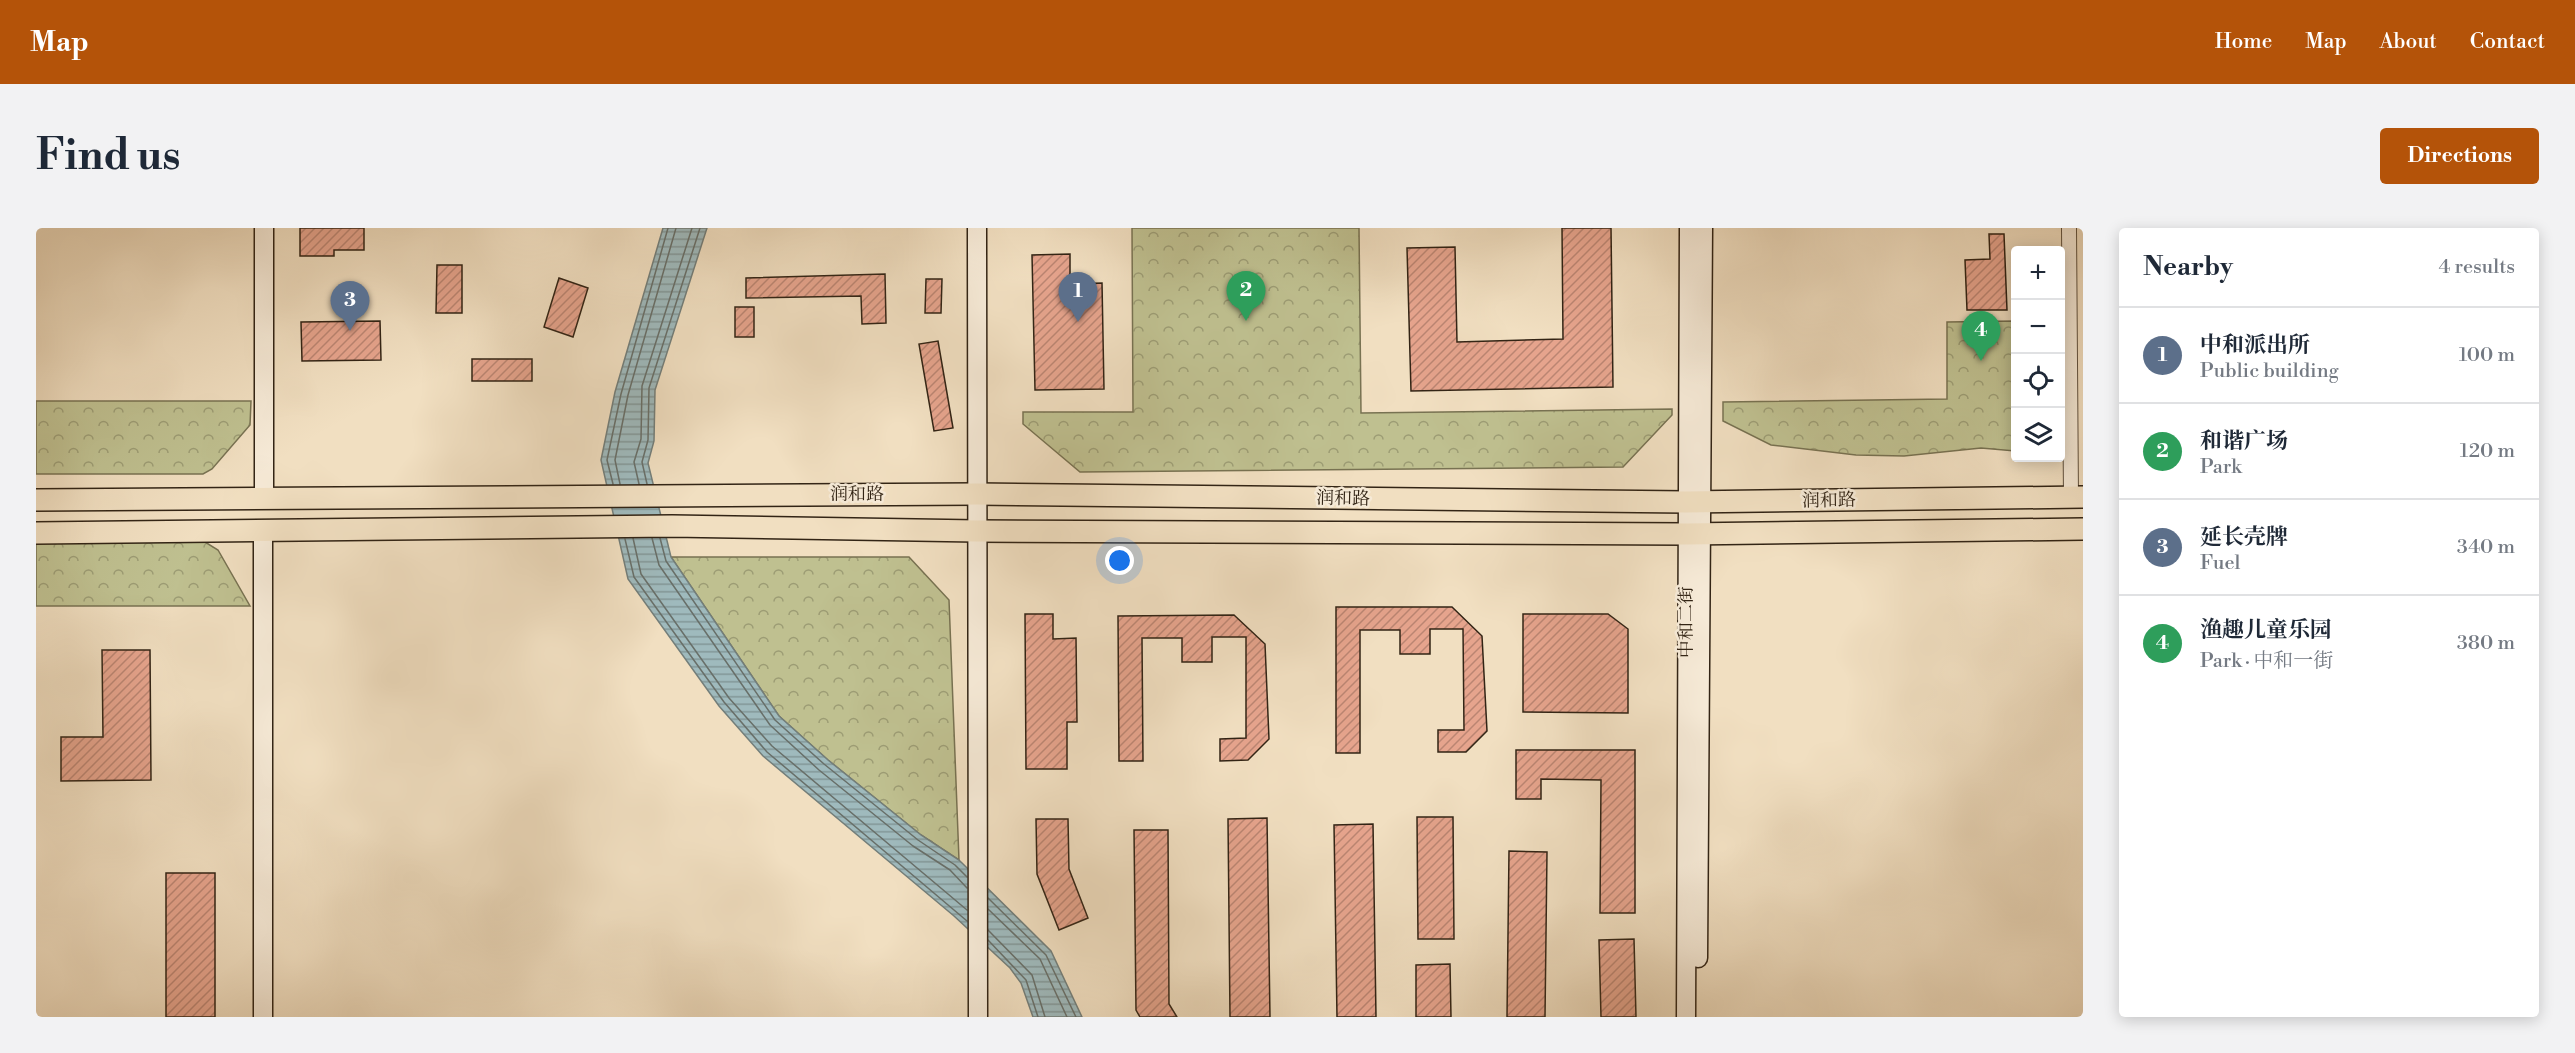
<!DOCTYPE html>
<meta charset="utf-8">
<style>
:root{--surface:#fff;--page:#f2f2f3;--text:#1f2937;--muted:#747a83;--line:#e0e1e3;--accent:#b45309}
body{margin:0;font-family:"Libre Bodoni","Noto Serif SC",serif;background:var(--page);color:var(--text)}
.controls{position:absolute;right:18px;top:18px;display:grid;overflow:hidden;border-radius:6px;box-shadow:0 3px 15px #0003}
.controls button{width:54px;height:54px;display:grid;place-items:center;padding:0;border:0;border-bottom:2px solid var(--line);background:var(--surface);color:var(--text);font:30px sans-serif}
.you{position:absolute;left:1084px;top:333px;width:21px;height:21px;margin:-15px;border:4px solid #fff;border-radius:50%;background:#1a73e8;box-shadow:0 0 0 9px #1a73e833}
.badge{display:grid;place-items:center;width:39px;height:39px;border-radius:50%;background:var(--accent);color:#fff;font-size:20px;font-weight:700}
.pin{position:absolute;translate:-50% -50px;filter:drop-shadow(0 2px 3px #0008)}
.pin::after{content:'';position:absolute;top:32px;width:21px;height:18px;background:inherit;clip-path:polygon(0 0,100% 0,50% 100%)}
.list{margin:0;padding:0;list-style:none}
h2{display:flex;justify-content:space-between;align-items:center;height:78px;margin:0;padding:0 24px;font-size:26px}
h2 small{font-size:20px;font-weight:400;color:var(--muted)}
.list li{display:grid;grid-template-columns:39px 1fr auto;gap:18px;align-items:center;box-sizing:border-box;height:96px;padding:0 24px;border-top:2px solid var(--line)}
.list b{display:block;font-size:22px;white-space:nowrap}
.list p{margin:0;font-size:20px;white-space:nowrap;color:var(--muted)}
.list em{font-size:20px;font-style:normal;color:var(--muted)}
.icon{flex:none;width:33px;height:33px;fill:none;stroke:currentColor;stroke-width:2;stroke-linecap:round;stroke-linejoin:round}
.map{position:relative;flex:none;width:2047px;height:789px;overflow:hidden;border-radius:6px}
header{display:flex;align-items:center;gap:36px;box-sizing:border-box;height:84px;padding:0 30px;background:var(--accent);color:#fff}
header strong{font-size:28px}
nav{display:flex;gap:33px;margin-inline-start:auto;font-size:21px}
.intro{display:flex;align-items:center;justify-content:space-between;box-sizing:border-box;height:144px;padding:0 36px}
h1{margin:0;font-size:42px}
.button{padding:15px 27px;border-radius:6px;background:var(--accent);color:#fff;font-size:21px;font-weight:700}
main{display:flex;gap:36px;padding:0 36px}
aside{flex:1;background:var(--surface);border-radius:6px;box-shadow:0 3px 15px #0003}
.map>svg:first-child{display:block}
</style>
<header>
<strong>Map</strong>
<nav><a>Home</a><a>Map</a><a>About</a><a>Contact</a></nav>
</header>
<div class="intro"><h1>Find us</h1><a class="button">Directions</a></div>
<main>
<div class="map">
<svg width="2047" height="789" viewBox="0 0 2047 789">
<defs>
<pattern id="forest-crowns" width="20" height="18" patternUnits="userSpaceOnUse" patternTransform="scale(1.5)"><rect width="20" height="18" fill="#bfc090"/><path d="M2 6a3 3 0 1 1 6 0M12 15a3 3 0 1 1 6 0" fill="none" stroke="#9c9c74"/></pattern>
<pattern id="water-rules" width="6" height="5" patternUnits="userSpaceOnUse" patternTransform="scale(1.5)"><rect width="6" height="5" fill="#9fbabd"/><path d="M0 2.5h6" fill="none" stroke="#829798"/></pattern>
<pattern id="building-hatch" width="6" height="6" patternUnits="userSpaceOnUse" patternTransform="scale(1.5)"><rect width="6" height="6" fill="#e6a48d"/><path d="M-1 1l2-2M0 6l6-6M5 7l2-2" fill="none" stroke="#bb8572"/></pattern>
</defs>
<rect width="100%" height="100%" fill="#f1dfc1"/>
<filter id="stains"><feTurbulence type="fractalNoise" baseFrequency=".00333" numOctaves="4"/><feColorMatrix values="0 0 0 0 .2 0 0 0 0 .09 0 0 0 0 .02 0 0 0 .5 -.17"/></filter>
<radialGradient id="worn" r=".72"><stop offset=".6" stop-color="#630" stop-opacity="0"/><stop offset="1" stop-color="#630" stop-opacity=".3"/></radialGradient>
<g fill="url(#forest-crowns)" stroke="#787252" stroke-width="1.5">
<path d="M 1096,0 L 1323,0 L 1325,185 L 1636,181 L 1636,187 L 1587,239 L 1044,244 L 987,196 L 987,184 L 1097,184 Z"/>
<path d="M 1979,93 L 1979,223 L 1945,220 L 1868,228 L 1820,227 L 1735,217 L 1687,193 L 1687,174 L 1911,171 L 1911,94 Z"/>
<path d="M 0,173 L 215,173 L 214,197 L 176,241 L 167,246 L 0,246 Z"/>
<path d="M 153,311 L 169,314 L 182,322 L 214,378 L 0,378 L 0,312 Z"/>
<path d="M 635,329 L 873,329 L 913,372 L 923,632 L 885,607 L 792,532 L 743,488 Z"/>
</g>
<path fill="url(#water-rules)" stroke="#737e7a" stroke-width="1.5" d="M 627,0 L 671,0 L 619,162 L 618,213 L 612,235 L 635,329 L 743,488 L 792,532 L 885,607 L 923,632 L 1015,723 L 1046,789 L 997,789 L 985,755 L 974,740 L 918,688 L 727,528 L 683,478 L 592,351 L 565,232 L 579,164 Z"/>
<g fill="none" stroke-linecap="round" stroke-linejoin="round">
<g stroke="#686f69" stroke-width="1.5">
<path d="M 577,256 L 571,232 L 585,166 L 632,0"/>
<path d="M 584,256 L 579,232 L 592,167 L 640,0"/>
<path d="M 603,256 L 598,234 L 605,211 L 606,158 L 656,0"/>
<path d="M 611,256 L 606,234 L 612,212 L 613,160 L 664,0"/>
<path d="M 597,310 L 605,346 L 693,470 L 736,518 L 931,682"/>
<path d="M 616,310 L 623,337 L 734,497 L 783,542 L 877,618 L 914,642 L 931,660"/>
<path d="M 624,310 L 630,333 L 739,492 L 788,536 L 882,612 L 919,637 L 931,649"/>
<path d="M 589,311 L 598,349 L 688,474 L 731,524 L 931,693"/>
<path d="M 952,670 L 1010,727 L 1040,789"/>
<path d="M 952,681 L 1004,731 L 1031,789"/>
<path d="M 952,702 L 996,747 L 1009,789"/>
<path d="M 952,712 L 990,752 L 1002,789"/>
</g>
</g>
<g fill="url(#building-hatch)" stroke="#322415" stroke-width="1.5">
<path d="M 264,0 L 328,0 L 328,22 L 298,22 L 298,28 L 264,28 Z"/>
<path d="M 1526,0 L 1575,0 L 1577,159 L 1375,163 L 1371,20 L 1419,19 L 1421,114 L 1527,111 Z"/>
<path d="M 1953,6 L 1968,6 L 1971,82 L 1931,82 L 1929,32 L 1954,31 Z"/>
<path d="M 1034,26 L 1034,56 L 1066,55 L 1068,161 L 999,162 L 996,27 Z"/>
<path d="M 401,37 L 426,37 L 426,85 L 400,85 Z"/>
<path d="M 849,46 L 850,95 L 826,96 L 825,68 L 710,70 L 710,50 Z"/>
<path d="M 523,50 L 552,60 L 537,109 L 508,99 Z"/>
<path d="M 890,51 L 906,51 L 905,85 L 889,85 Z"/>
<rect x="699" y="79" width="19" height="30"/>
<path d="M 344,93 L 345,132 L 266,133 L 265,94 Z"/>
<path d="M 902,113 L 917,200 L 898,203 L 883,116 Z"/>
<rect x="436" y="131" width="60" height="22"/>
<path d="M 1300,379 L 1416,379 L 1446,408 L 1451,503 L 1430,524 L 1402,524 L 1402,502 L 1428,502 L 1427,401 L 1394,401 L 1394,426 L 1364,426 L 1364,402 L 1324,402 L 1324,525 L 1300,525 Z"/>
<path d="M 989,386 L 1017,386 L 1017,411 L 1040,410 L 1041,494 L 1031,494 L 1031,541 L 990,541 Z"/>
<path d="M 1487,386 L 1572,386 L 1592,401 L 1592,485 L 1487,484 Z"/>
<path d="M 1198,387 L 1229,416 L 1233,511 L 1212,532 L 1184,533 L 1184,511 L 1210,510 L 1210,409 L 1176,409 L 1176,434 L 1146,434 L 1146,410 L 1106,410 L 1107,533 L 1083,533 L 1082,388 Z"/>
<path d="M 66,422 L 114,422 L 115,552 L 25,553 L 25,509 L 67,509 Z"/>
<path d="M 1480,522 L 1599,522 L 1599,685 L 1564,685 L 1565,552 L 1505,551 L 1505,571 L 1480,571 Z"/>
<path d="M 1381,589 L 1417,589 L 1418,711 L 1382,711 Z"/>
<path d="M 1231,590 L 1234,789 L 1194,789 L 1192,591 Z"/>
<path d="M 1000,591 L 1032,591 L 1033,641 L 1052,690 L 1023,702 L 1001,646 Z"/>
<path d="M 1337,596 L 1340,789 L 1301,789 L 1298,597 Z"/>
<path d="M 1098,602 L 1132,602 L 1133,776 L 1141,789 L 1104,789 L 1100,782 Z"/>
<path d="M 1473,623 L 1511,624 L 1509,789 L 1471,789 Z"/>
<rect x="130" y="645" width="49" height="144"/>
<path d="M 1598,711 L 1600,789 L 1565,789 L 1563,712 Z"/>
<path d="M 1414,736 L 1415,789 L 1380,789 L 1380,737 Z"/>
</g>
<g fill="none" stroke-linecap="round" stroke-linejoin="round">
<defs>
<path id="street" d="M 2033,0 L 2035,269"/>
<g id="secondary">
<path d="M 228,0 L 228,271"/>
<path d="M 941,0 L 942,789"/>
<path d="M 1662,730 L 1667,0"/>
<path d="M 227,789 L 227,303"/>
<path d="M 1650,789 L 1653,0"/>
</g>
<g id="primary">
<path d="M 0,272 L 941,266 L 1650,274 L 2047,269"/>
<path d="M 0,305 L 636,298 L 941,303 L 1651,306 L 2047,301"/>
</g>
</defs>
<use href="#street" stroke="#625340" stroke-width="16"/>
<use href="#secondary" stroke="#322415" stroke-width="21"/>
<use href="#primary" stroke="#322415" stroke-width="24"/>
<use href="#street" stroke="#f6ead7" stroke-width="14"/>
<use href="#secondary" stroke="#f6ead7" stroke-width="18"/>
<use href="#primary" stroke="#f1dfc1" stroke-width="21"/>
</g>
<g text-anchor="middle" stroke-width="5" stroke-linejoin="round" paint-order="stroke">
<g font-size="18" fill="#322415" stroke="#f6ead7">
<text x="821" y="272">润和路</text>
<text transform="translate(1307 270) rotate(1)" y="6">润和路</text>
<text transform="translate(1793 272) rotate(-1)" y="6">润和路</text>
<text transform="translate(1650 394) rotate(-90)" y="6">中和二街</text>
</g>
</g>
<rect width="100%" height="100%" filter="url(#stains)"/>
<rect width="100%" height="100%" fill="url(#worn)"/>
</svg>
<div class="controls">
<button>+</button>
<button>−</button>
<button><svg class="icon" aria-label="locate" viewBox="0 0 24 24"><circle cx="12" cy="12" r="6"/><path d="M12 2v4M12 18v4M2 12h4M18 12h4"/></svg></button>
<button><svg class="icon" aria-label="layers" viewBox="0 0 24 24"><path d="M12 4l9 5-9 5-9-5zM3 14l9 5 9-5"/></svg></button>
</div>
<div class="you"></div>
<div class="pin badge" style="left:1042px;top:94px;background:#5c6f8a">1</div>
<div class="pin badge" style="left:1210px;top:93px;background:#2e9e5b">2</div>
<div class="pin badge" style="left:314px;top:103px;background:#5c6f8a">3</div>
<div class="pin badge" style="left:1945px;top:133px;background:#2e9e5b">4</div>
</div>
<aside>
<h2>Nearby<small>4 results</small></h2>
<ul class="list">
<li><span class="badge" style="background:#5c6f8a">1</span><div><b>中和派出所</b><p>Public building</p></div><em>100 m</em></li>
<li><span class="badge" style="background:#2e9e5b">2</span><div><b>和谐广场</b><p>Park</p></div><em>120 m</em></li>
<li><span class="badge" style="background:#5c6f8a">3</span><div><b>延长壳牌</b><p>Fuel</p></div><em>340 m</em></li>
<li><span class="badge" style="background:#2e9e5b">4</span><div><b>渔趣儿童乐园</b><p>Park · 中和一街</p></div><em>380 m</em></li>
</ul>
</aside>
</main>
